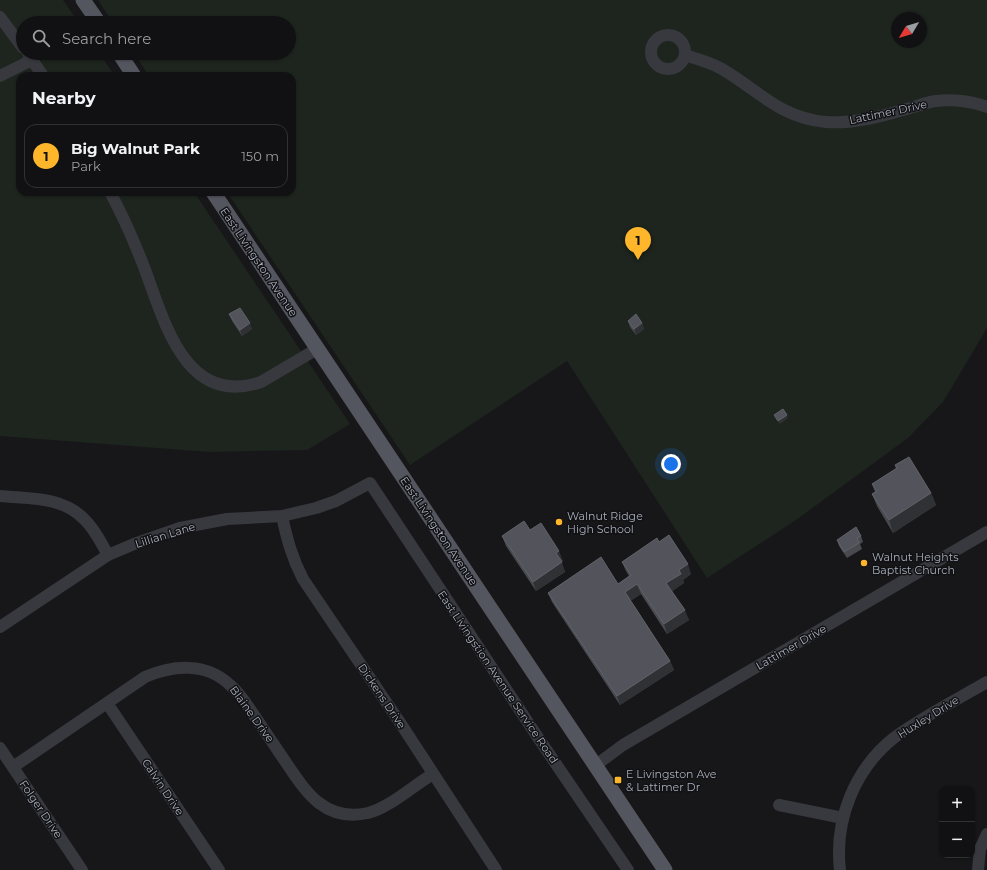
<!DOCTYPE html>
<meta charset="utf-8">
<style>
:root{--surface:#111114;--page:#1a1a1d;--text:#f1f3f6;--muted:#9c9da0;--line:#303134;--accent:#ffb62a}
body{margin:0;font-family:Montserrat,sans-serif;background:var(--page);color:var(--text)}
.controls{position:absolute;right:12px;bottom:12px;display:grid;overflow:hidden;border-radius:8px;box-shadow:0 1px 3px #0004}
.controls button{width:36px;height:36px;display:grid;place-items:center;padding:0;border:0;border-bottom:1px solid var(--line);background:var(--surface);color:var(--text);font:20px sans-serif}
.compass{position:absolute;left:891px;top:12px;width:36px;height:36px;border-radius:50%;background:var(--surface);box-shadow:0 1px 3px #0004;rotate:232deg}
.you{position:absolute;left:671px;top:464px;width:14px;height:14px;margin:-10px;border:3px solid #fff;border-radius:50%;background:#1a73e8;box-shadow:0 0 0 6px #1a73e833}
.badge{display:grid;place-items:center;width:26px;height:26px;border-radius:50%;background:var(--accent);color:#111;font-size:13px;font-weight:700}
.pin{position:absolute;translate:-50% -33px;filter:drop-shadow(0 1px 2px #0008)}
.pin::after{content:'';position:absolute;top:21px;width:14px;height:12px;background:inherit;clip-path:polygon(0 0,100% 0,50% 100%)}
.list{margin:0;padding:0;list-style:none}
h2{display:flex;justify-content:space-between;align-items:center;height:52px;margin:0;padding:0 16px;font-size:17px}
h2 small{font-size:13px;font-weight:400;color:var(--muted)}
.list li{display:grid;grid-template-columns:26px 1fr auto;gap:12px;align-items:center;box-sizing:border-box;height:64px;margin:0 8px 8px;padding:0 8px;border:1px solid var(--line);border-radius:12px}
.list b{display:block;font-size:15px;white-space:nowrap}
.list p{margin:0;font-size:13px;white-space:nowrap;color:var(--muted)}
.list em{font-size:13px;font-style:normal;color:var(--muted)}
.icon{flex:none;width:22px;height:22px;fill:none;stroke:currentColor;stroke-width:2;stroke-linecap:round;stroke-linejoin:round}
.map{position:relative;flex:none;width:987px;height:870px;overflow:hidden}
.search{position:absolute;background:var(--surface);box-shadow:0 1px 3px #0004;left:16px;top:16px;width:280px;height:44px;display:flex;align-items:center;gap:10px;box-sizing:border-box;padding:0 14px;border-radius:22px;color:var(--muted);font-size:15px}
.panel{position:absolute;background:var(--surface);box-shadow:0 1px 3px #0004;left:16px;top:72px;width:280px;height:124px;border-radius:12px}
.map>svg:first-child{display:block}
</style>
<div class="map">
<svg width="987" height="870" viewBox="0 0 987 870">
<rect width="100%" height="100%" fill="#17171a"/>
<g fill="#1d251e" fill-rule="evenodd">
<path d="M 0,0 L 63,0 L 79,23 L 23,23 L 23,53 L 99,53 L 115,76 L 20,76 L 20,192 L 194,192 L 350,424 L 307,450 L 209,452 L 0,436 Z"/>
<path d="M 98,0 L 987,0 L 987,328 L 943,402 L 908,438 L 796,520 L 707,578 L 567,361 L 410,465 L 227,192 L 292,192 L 292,76 L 149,76 L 134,53 L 289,53 L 289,23 L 113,23 ZM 897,18 L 921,18 L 921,42 L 897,42 Z"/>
</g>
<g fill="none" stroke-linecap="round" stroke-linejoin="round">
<g stroke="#38393f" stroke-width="12">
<path d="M 0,17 L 23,48"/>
<circle cx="668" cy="52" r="17"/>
<path d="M 28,54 L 43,76"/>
<path d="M 685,55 C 697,59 710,62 722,69 C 758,90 780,118 826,122 C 854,124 883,116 910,108 C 918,106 927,102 936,101 C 952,99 972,101 987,107"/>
<path d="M 0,76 L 32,60"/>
<path d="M 110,192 C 123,216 134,241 144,267 C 164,320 185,408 261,382 L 317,349"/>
<path d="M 0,496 C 29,499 62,496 84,519 C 95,529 101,543 108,555"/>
<path d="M 282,516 C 287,539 292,558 303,579 L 401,724 L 496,870"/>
<path d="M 0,627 L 108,555 L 134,544 L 180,528 L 227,519 L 282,516 L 316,508 L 336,501 L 370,483 L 539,739 L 628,870"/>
<path d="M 107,703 L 219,870"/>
<path d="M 0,748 L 82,870"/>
<path d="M 596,765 L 623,745 L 987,532"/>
<path d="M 13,767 L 145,677 C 173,665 206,662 230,685 C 241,694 248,707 256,718 C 266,733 277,749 287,764 C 307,794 326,822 368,813 C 389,808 414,785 433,774"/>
<path d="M 779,805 L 843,818"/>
<path d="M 840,870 C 834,820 855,768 895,737 C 924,716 956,700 987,682"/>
<path d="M 978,870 L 980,849 L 987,834"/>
</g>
<g stroke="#54565f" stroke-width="15">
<path d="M 83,0 L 99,23"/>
<path d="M 119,53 L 134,76"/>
<path d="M 213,192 L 665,870"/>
</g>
</g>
<g fill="#484a4f">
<path d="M 229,314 L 252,329 L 242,336 L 232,321 Z"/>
<path d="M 628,321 L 642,323 L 644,329 L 636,335 L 630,327 Z"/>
<path d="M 895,465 L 931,493 L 936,505 L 893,533 L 877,506 L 872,494 L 875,492 L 872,484 L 896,469 Z"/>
<path d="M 530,530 L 563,561 L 561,562 L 565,572 L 536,591 L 506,546 L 502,536 Z"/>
<path d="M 861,536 L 863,542 L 860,544 L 862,549 L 847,558 L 839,546 L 837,540 Z"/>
<path d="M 659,542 L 691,574 L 683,580 L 684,583 L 672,591 L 689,620 L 667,634 L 641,594 L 630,601 L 670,661 L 674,670 L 620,705 L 552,602 L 548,593 L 618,584 L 629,576 L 626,571 L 622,562 Z"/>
</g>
<g fill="#303135">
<path d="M 250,323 L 252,329 L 242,336 L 240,330 Z"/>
<path d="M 642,323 L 644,329 L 636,335 L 634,329 Z"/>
<path d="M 787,415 L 788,418 L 780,424 L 778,421 Z"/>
<path d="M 931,493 L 936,505 L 893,533 L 889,520 Z"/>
<path d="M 559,551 L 563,561 L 560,563 L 556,553 Z"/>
<path d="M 562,562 L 565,572 L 536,591 L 533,582 Z"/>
<path d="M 688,564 L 691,574 L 683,580 L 684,583 L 670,593 L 666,583 L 679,570 Z"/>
<path d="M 637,584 L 641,594 L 628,602 L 625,592 Z"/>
<path d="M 685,610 L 689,620 L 667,634 L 664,624 Z"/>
<path d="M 670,661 L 674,670 L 620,705 L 617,696 Z"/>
</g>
<g fill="#53545b" stroke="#60626a">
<path d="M 240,308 L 250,323 L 240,330 L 229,314 Z"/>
<path d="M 636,314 L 642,323 L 634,329 L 628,321 Z"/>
<path d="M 783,409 L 787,415 L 778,421 L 774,415 Z"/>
<path d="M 909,457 L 931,493 L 889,520 L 872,494 L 877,491 L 872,484 L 897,468 L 895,465 Z"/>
<path d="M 524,521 L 530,530 L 541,523 L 559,551 L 556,553 L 562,562 L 533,582 L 502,536 Z"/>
<path d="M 856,527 L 861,536 L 857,538 L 859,543 L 844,552 L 837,540 Z"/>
<path d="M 669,535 L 688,564 L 679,570 L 681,574 L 666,583 L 685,610 L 664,624 L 637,584 L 625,592 L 670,661 L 617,696 L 548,593 L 601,557 L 618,584 L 631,575 L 622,562 L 657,538 L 659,542 Z"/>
</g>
<g fill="#ffb62a" stroke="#121215" stroke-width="1.5">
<circle cx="559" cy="522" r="4"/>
<circle cx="864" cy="563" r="4"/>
<rect x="614" y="776" width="8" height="8" rx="2"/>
</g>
<g text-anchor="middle" stroke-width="3" stroke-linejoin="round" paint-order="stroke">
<g font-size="11" fill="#a8aebb" stroke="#121215">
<text transform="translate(888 112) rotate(-12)" y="4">Lattimer Drive</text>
<text transform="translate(259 262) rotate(56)" y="4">East Livingston Avenue</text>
<text transform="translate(439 531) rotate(56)" y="4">East Livingston Avenue</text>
<text transform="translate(165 535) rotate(-17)" y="4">Lillian Lane</text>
<text transform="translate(791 647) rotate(-30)" y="4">Lattimer Drive</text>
<text transform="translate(498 677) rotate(56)" y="4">East Livingstion Avenue Service Road</text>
<text transform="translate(382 696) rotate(56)" y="4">Dickens Drive</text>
<text transform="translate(252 714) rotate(54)" y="4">Blaine Drive</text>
<text transform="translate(928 717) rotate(-32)" y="4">Huxley Drive</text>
<text transform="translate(163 787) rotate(56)" y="4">Calvin Drive</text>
<text transform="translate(41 809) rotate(56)" y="4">Folger Drive</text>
</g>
<g font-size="11" fill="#a8aebb" stroke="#121215" text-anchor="start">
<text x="567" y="520">Walnut Ridge<tspan x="567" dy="13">High School</tspan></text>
<text x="872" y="561">Walnut Heights<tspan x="872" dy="13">Baptist Church</tspan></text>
<text x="626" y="778">E Livingston Ave<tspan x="626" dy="13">&amp; Lattimer Dr</tspan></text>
</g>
</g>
</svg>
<div class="controls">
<button>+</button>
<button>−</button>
</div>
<svg class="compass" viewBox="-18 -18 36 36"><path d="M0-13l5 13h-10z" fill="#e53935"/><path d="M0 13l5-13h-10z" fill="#9c9da0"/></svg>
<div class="you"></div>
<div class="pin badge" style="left:638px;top:260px">1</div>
<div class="search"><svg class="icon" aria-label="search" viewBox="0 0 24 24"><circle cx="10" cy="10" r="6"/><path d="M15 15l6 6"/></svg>Search here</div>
<section class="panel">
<h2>Nearby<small></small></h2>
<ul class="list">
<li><span class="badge">1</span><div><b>Big Walnut Park</b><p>Park</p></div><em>150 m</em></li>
</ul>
</section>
</div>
